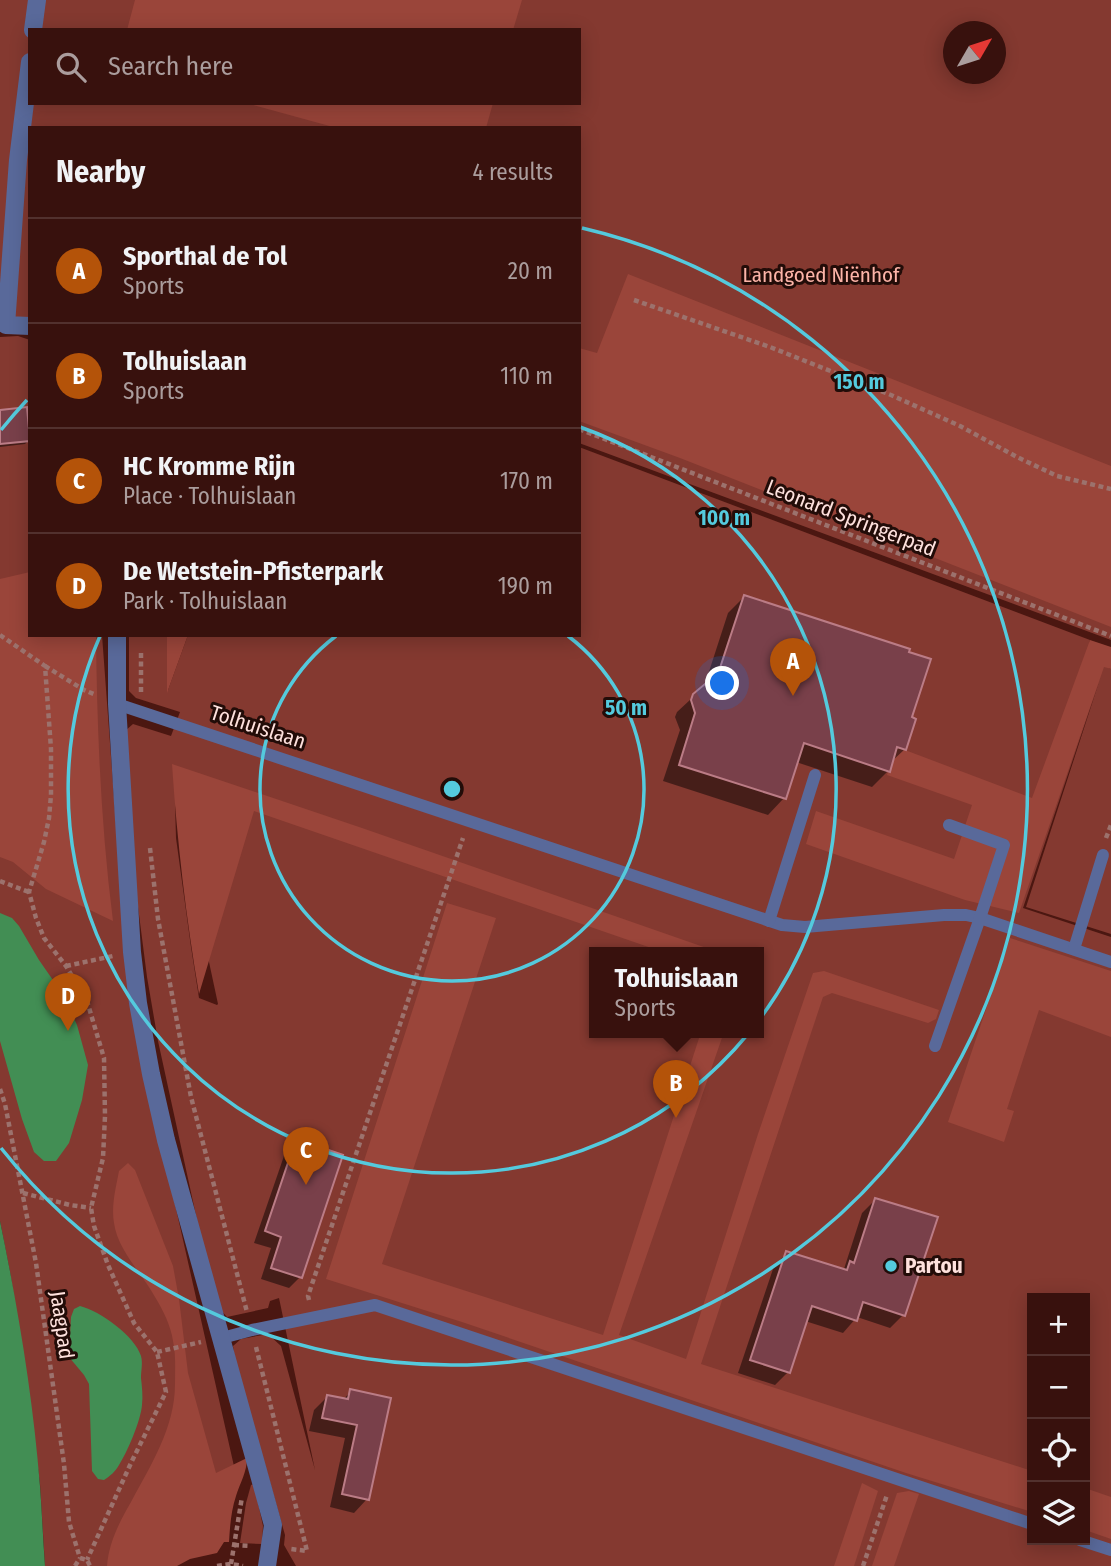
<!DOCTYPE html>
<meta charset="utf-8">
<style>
:root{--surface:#38110d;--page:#3f1a16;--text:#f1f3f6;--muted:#ab9d9d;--line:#52312e;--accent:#b45309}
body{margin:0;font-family:"Fira Sans Condensed",sans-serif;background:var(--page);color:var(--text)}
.controls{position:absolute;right:21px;bottom:21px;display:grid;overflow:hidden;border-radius:0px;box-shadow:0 4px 18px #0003}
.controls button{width:63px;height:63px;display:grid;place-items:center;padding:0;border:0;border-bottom:2px solid var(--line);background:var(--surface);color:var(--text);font:35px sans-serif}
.compass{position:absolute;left:943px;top:21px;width:63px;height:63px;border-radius:50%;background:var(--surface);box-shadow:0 4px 18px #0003;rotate:51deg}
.you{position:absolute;left:723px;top:684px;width:24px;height:24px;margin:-18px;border:5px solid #fff;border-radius:50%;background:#1a73e8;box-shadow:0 0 0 10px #1a73e833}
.badge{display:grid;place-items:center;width:46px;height:46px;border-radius:50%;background:var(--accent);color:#fff;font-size:23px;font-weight:700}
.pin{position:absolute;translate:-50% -58px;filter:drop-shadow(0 2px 4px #0008)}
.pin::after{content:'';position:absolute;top:37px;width:24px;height:21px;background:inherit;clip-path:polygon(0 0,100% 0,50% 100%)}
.popup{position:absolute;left:589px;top:947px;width:175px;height:91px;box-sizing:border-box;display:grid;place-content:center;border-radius:0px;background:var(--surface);filter:drop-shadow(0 2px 5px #0005);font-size:23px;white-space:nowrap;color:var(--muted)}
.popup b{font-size:26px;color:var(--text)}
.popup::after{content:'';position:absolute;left:50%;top:100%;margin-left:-14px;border:14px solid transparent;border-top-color:var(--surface)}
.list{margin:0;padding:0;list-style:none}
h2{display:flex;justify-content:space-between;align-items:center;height:91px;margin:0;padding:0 28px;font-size:30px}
h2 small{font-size:23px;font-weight:400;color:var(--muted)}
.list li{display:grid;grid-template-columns:46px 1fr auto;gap:21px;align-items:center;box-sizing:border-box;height:105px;padding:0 28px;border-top:2px solid var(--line)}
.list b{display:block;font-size:26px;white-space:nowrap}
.list p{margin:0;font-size:23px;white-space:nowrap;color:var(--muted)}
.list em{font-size:23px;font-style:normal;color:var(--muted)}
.icon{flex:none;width:38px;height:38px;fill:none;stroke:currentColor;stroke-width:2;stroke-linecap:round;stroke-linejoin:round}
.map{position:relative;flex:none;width:1111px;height:1566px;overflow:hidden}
.search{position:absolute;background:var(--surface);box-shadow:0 4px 18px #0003;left:28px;top:28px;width:553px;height:77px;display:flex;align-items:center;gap:18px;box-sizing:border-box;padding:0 24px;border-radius:0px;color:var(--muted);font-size:26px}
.panel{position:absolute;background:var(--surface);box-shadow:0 4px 18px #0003;left:28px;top:126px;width:553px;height:511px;border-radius:0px}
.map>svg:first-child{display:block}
</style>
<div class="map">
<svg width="1111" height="1566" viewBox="0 0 1111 1566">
<rect width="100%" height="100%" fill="#4b1711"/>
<g fill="#843930" fill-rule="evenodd">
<path d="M 0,0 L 1111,0 L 1111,640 L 579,443 L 579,128 L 30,128 L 30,329 L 12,328 L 0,331 ZM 30,30 L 579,30 L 579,103 L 30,103 ZM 954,32 L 996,32 L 996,74 L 954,74 Z"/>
<path d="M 18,336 L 30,340 L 30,635 L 102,635 L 129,1000 L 238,1484 L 160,1566 L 45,1566 L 40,1484 L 25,1365 L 10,1272 L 0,1221 L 0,337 Z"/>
<path d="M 579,447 L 1090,640 L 1089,645 L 1104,666 L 1111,669 L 1111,934 L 1026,907 L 1099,682 L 1023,908 L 1111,937 L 1111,1566 L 296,1566 L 284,1545 L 285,1535 L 235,1360 L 233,1346 L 241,1339 L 268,1334 L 281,1346 L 315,1470 L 279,1298 L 270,1301 L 268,1308 L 227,1317 L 218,1307 L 204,1252 L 158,1041 L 147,977 L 137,899 L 125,731 L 133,724 L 171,736 L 180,712 L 136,698 L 129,691 L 129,635 L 167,635 L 168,690 L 188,635 L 579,635 ZM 175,803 L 218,1004 L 217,1005 L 199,998 L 191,947 L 176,838 ZM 594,952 L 758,952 L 758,1032 L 594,1032 ZM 1032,1298 L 1085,1298 L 1085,1540 L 1032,1540 Z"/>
<path d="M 254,1484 L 263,1526 L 262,1544 L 240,1543 L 246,1503 L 251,1485 Z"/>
</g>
<g fill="#9a453a">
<path d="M 135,0 L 522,0 L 513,30 L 127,30 Z"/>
<path d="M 246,103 L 493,103 L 486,128 L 337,128 Z"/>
<path d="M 628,274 L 1111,466 L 1111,627 L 680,458 L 579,421 L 579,348 L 597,353 Z"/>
<path d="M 30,572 L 30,635 L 96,635 C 97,731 101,827 113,921 L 46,889 L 13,862 L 0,857 L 0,579 Z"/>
<path d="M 167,635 L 188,635 L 167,693 Z"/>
<path d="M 1090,640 L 1111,647 L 1111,669 L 1104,667 L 1019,913 L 965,900 L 806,844 L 816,811 L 954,859 L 972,805 L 887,775 L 897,747 L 1032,798 Z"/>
<path d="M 172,764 L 362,828 L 718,952 L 663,952 L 254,811 L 199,994 C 186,918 177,841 172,764 Z"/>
<path d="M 447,903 L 496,918 L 382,1264 L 603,1335 L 701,1032 L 724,1032 L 619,1335 L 686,1359 L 758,1134 L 813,973 L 824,971 L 939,1010 L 936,1019 L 928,1023 L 832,993 L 823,997 L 701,1364 L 1032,1471 L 1032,1512 L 906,1473 L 462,1322 L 326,1279 Z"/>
<path d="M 1010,938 L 1111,971 L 1111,1037 L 1039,1010 L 1007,1109 L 1014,1111 L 1004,1142 L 948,1122 Z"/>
<path d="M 128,1163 L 135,1170 L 173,1266 L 179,1299 L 188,1373 L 216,1473 L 247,1458 C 247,1472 240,1483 236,1496 C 231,1511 230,1526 229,1542 L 224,1542 L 217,1553 L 190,1559 L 177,1566 L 107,1566 C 109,1542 119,1523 131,1502 C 151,1465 175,1427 175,1384 C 175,1370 176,1355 173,1341 C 171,1326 163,1310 155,1297 C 142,1273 118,1251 114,1223 C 111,1206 116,1187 119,1171 Z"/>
<path d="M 862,1483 L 878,1491 L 854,1566 L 834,1566 Z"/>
<path d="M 1085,1488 L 1111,1497 L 1111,1539 L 1085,1530 Z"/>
<path d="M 909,1491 L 919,1494 L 894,1566 L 872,1566 L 897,1493 Z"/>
</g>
<g fill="#428e54">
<path d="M 0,913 L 12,918 L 19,926 L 39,960 L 64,996 L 77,1025 L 88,1065 L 82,1100 L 69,1143 L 56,1161 L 44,1161 L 34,1152 L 22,1119 L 0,1041 Z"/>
<path d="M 0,1221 C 18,1308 33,1397 40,1486 C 42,1513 43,1539 45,1566 L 0,1566 Z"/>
<path d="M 80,1306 C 100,1311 135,1336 141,1356 C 143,1363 141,1371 141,1378 C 142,1387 143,1396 142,1405 C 141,1420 127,1453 119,1465 C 115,1472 110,1476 104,1480 L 98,1479 L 92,1471 L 89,1384 L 84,1375 L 69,1357 L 71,1317 L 74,1309 Z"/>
</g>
<g fill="#0007">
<path d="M 0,412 L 29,440 L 25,444 L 0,447 Z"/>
<path d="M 744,597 L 910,718 L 905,749 L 890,763 L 888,771 L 872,787 L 796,762 L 784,798 L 768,815 L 663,781 L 680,730 L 675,717 L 677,712 L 704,687 L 728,613 Z"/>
<path d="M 296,1141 L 300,1277 L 289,1288 L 261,1279 L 271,1248 L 254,1243 L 285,1153 Z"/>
<path d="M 875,1200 L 903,1315 L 890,1328 L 857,1317 L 843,1333 L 805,1321 L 788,1372 L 775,1385 L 738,1373 L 774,1266 L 787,1253 L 844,1269 L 862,1213 Z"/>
<path d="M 351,1391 L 388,1399 L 367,1499 L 354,1513 L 330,1507 L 345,1438 L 309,1431 L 314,1410 L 328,1396 L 343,1400 Z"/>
</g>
<g fill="#79404a" stroke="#bb7c86" stroke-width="2">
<path d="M 27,407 L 30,441 L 0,444 L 0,410 Z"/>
<path d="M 744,595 L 910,649 L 909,652 L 931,659 L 912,717 L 916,719 L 906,750 L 897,747 L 890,772 L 804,743 L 786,799 L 679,765 L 695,713 L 691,700 L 693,694 L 705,684 L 714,686 Z"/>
<path d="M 296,1139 L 343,1155 L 302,1278 L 271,1268 L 281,1237 L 265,1231 Z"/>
<path d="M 875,1198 L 938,1217 L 905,1316 L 863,1302 L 857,1321 L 812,1306 L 790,1373 L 750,1360 L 786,1251 L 847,1270 L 850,1261 L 854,1263 Z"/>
<path d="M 350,1389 L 391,1398 L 369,1500 L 342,1494 L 357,1425 L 322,1418 L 327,1395 L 348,1399 Z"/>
</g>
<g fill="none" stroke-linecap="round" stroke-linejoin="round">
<g stroke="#9c726d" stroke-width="4.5" stroke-dasharray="5 3.5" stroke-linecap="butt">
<path d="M 634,300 L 770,347 L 891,395 L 960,426 L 1017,457 L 1057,476 L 1111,489"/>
<path d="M 579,429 L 1111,636"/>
<path d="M 0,635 L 45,666 L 51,749 L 51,795 L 49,818 L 44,842 L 29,892 L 36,918 L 44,938 L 66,966 L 87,1001 L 104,1058 L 105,1116 L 103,1158 L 91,1208 L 94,1226 L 108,1265 L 134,1323 L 157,1352 L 166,1392 L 131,1463 L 87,1560"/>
<path d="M 141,653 L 141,693"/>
<path d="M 45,666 L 84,690 L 96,695"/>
<path d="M 1106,838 L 1111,825"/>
<path d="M 150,848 L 158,919 L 191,1097 L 247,1312"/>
<path d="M 0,881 L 29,892"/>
<path d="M 66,966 L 113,956"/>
<path d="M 0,1089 L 5,1104 L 36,1263 L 64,1464 L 69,1522 L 80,1558"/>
<path d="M 23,1193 L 70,1205 L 91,1208"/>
<path d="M 309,1300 L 308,1296 L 463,838"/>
<path d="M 256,1347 L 307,1551 L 291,1549"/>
<path d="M 157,1352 L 201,1342"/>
<path d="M 234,1545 L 251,1546"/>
<path d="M 80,1558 L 87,1560 L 90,1566"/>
<path d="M 231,1564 L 242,1497"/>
<path d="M 75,1566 L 80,1558"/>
<path d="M 217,1566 L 231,1564 L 243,1566"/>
<path d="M 863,1566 L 887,1495"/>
</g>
<g stroke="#59699a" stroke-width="12">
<path d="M 117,704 L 782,925 L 805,927 L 944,915 L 966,915 L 980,918 L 1111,962"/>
<path d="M 769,921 L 815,775"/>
<path d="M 1074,949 L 1103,855"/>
<path d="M 935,1046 L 980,918 L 1004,845 L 949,825"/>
<path d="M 222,1338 L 252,1330 L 375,1305 L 1032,1524"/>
<path d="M 1080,1540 L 1111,1550"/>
</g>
<g stroke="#59699a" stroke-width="18">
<path d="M 33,30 L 37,0"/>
<path d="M 30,62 L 18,160 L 6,325 L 30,326"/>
<path d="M 117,635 L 117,704 L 132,952 L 138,1003 L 151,1074 L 166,1140 L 273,1525 L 267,1566"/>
</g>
</g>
<g fill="none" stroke="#54cadd" stroke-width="3.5">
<path d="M568 636A192 192 0 1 1 336 636"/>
<path d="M580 427A384 384 0 1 1 100 636"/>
<path d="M1 430A576 576 0 0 1 27 400M582 228A576 576 0 1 1 1 1148"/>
</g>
<circle fill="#54cadd" stroke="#220c08" stroke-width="2.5" cx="891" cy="1266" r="7"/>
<g text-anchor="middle" stroke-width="6" stroke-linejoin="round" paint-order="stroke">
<g font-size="21" fill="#fdb4a8" stroke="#220c08">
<text x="821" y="282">Landgoed Niënhof</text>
</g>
<g font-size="21" fill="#fee1dd" stroke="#220c08">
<text transform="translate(851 518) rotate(21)" y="7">Leonard Springerpad</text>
<text transform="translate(258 727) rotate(18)" y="7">Tolhuislaan</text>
<text transform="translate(62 1325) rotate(82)" y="7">Jaagpad</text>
</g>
<g font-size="21" font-weight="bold" fill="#fee1dd" stroke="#220c08" text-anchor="start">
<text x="905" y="1273">Partou</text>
</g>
</g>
<circle cx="452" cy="789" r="10" fill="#54cadd" stroke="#220c08" stroke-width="3.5"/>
<g font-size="21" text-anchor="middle" font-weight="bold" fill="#54cadd" stroke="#220c08" stroke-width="6" stroke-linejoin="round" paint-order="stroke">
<text x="859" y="389">150 m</text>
<text x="724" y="525">100 m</text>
<text x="626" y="715">50 m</text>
</g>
</svg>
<div class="controls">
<button>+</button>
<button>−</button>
<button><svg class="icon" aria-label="locate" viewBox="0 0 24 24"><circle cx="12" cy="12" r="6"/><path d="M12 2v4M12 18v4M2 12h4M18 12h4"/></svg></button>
<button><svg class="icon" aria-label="layers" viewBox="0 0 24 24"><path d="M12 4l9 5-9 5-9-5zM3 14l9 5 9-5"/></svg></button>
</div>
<svg class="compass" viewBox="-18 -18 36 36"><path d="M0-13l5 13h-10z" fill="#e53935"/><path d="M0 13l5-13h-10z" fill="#ab9d9d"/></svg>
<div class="you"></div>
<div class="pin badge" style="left:793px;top:696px">A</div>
<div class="pin badge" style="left:676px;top:1118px">B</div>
<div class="popup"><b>Tolhuislaan</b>Sports</div>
<div class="pin badge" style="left:306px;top:1185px">C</div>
<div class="pin badge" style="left:68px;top:1031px">D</div>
<div class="search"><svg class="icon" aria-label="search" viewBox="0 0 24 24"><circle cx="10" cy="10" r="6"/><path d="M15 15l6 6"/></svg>Search here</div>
<section class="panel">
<h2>Nearby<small>4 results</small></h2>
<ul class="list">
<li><span class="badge">A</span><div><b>Sporthal de Tol</b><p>Sports</p></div><em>20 m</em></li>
<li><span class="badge">B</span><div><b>Tolhuislaan</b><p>Sports</p></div><em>110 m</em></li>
<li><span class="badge">C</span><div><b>HC Kromme Rijn</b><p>Place · Tolhuislaan</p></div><em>170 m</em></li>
<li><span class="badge">D</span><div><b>De Wetstein-Pfisterpark</b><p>Park · Tolhuislaan</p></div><em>190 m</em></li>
</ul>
</section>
</div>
